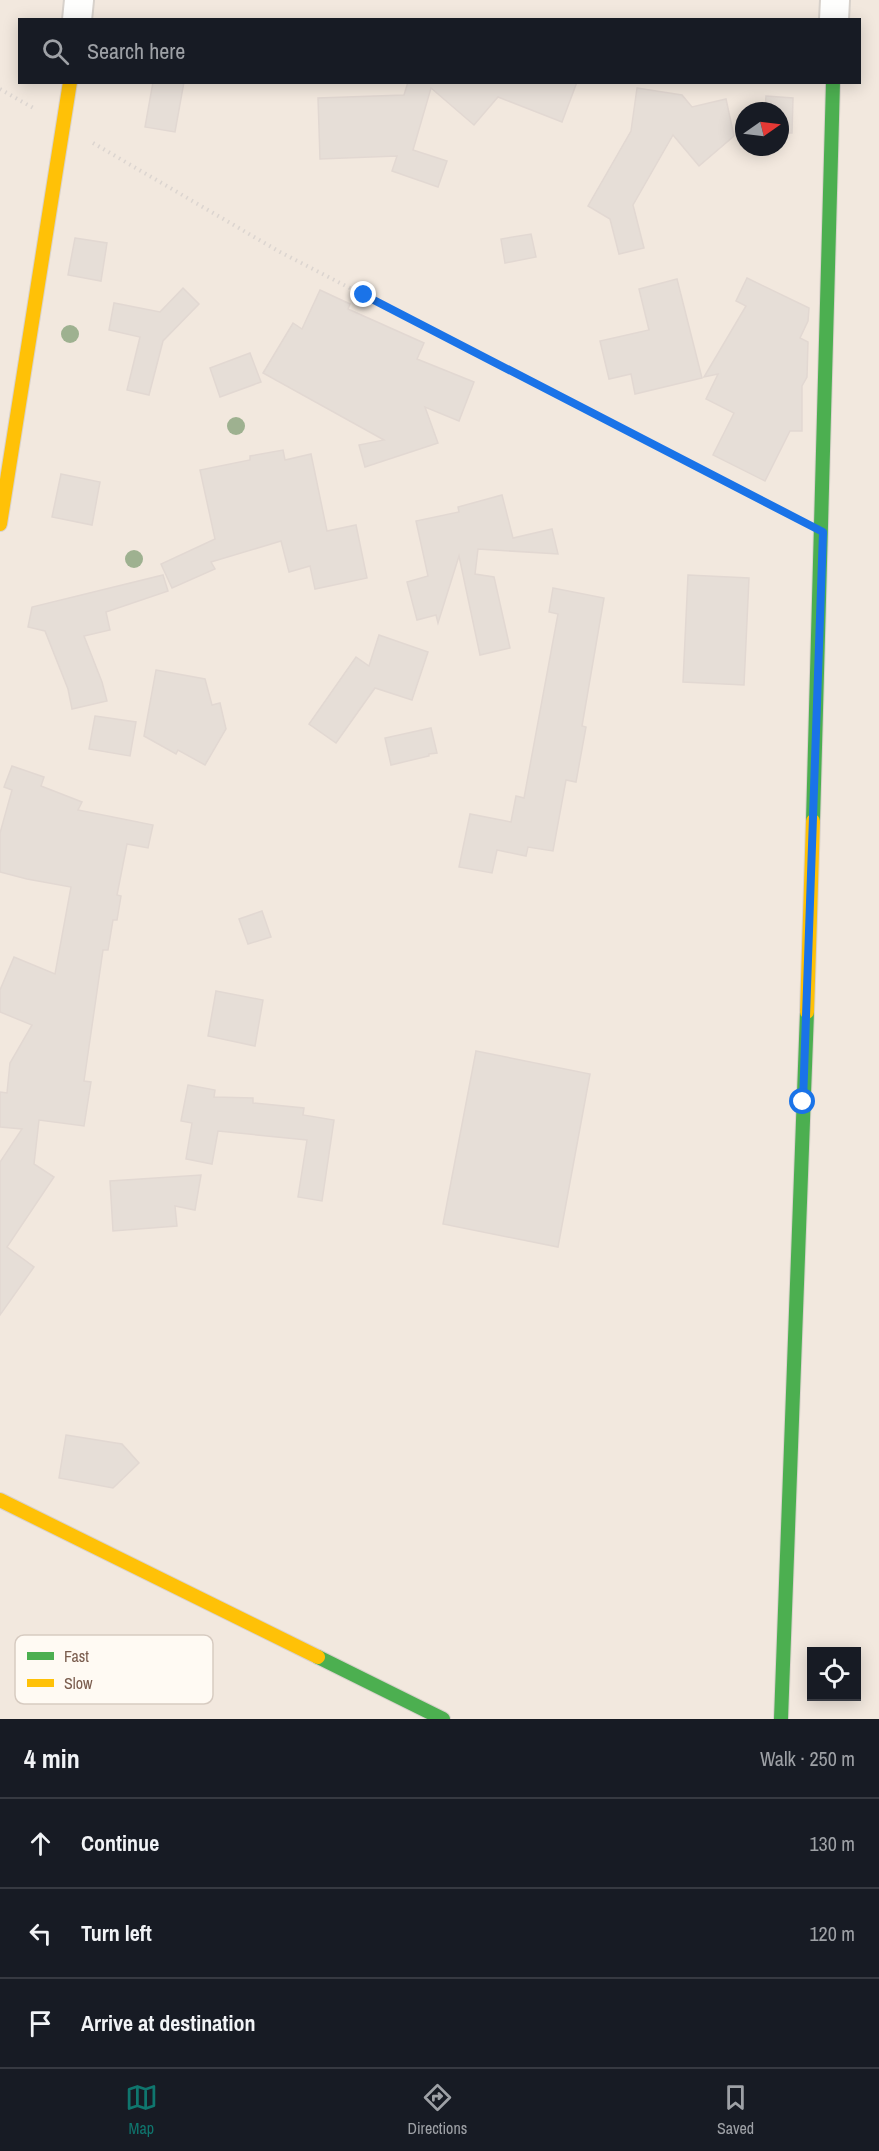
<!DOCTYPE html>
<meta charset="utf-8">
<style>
:root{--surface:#171b24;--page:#20242c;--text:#f1f3f6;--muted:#9ea1a6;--line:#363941;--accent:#0f766e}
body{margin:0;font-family:"Archivo Narrow",sans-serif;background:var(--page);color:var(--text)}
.controls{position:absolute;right:18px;bottom:18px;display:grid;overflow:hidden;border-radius:0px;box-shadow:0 3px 15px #0003}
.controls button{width:54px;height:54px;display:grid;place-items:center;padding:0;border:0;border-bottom:2px solid var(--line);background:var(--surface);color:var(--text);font:30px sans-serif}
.compass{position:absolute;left:735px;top:102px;width:54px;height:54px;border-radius:50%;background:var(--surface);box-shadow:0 3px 15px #0003;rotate:76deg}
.stop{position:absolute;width:18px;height:18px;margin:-14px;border:4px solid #1a73e8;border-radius:50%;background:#fff}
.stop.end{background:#1a73e8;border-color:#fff;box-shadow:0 2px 6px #0008}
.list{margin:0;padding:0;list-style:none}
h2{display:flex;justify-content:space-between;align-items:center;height:78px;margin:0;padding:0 24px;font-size:26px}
h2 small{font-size:20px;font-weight:400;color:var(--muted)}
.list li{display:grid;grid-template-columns:39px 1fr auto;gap:18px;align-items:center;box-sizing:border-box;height:90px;padding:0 24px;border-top:2px solid var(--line)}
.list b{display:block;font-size:22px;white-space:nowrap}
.list em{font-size:20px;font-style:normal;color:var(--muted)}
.icon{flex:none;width:33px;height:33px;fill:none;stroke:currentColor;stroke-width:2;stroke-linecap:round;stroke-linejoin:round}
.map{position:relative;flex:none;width:879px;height:1719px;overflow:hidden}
.search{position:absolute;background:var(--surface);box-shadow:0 3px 15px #0003;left:18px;right:18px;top:18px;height:66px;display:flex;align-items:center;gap:15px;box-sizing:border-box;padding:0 21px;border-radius:0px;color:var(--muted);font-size:22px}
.sheet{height:348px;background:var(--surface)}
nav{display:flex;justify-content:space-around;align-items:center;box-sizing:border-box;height:84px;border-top:2px solid var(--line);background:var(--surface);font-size:16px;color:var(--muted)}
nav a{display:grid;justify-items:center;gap:3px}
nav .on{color:var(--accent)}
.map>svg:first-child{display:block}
</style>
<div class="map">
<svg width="879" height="1719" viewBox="0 0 879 1719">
<rect width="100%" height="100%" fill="#f9f5f0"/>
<path fill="#f2e8de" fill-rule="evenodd" d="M 0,0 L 879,0 L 879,1719 L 0,1719 ZM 20,20 L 860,20 L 860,82 L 20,82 ZM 744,111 L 780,111 L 780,147 L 744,147 ZM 812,1652 L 856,1652 L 856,1696 L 812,1696 Z"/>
<g fill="#e6ded7" stroke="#e2d8d2" stroke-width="1.5">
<path d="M 153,82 L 184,82 L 175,132 L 145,127 Z"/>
<path d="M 408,82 L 577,82 L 562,122 L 498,97 L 474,125 L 431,88 L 413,150 L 447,161 L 438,187 L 392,171 L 397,156 L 320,159 L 318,98 L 404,95 Z"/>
<path d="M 637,88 L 682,95 L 692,107 L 726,99 L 734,136 L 699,166 L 673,135 L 633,205 L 644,248 L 619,254 L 610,219 L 588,206 L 631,131 Z"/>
<path d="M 766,96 L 793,98 L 792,133 L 780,133 L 780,111 L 765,111 Z"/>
<path d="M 531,234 L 536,257 L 505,263 L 501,239 Z"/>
<path d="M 75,238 L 107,243 L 101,281 L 68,275 Z"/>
<path d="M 747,278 L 809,308 L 808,321 L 800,338 L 808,342 L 807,377 L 802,386 L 802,431 L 790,431 L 765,481 L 713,455 L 734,413 L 706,399 L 718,374 L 704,377 L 746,306 L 736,301 Z"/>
<path d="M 677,279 L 702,378 L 635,394 L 631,374 L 609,379 L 600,341 L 649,330 L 639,289 Z"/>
<path d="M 183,288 L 199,304 L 163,341 L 149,395 L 127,390 L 140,337 L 109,330 L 114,303 L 160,312 Z"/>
<path d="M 320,290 L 350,304 L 348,309 L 424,343 L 417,359 L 474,382 L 459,421 L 425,407 L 438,443 L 365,467 L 359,445 L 384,440 L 263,373 L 293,323 L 302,329 Z"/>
<path d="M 250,353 L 261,382 L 220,397 L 210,368 Z"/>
<path d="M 283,450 L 285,460 L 311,454 L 327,531 L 356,525 L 367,578 L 315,589 L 310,566 L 289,572 L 281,541 L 211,562 L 215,569 L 172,588 L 161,564 L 215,539 L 200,470 L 250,460 L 250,456 Z"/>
<path d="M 61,474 L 100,482 L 92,525 L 52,517 Z"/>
<path d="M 502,495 L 513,538 L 552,529 L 558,554 L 478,549 L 475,574 L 494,577 L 510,648 L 480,655 L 459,556 L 438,623 L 436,615 L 417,620 L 407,582 L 428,576 L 416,521 L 459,512 L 458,507 Z"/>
<path d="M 163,575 L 168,591 L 106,612 L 110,630 L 84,636 L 102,682 L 107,701 L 72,709 L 68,689 L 45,631 L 28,627 L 32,607 Z"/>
<path d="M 688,575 L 749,578 L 744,685 L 683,682 Z"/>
<path d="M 553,588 L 604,598 L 582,726 L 586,727 L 576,782 L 566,780 L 553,851 L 528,847 L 526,856 L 497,850 L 492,873 L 459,867 L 470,814 L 511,822 L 516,796 L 524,798 L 558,614 L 549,612 Z"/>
<path d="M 379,635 L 428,652 L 412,700 L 375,688 L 336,743 L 309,724 L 356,657 L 369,666 Z"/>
<path d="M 156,670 L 205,679 L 212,705 L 220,703 L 226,729 L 205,765 L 178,750 L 176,754 L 144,736 Z"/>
<path d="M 95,716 L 136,722 L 130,756 L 89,749 Z"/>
<path d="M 431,728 L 437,753 L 429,754 L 429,756 L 391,765 L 385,738 Z"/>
<path d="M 12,766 L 44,777 L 41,786 L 82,802 L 78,810 L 153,825 L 148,848 L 127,844 L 117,895 L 121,896 L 117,920 L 113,920 L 108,950 L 103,950 L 84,1081 L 91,1082 L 84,1126 L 39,1120 L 34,1164 L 54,1177 L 7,1247 L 34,1267 L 0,1315 L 0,1162 L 22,1129 L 0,1127 L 0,1092 L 7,1093 L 10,1063 L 32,1025 L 0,1012 L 0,990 L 14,957 L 55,974 L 71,887 L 27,879 L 0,872 L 0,833 L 12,790 L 4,787 Z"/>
<path d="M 262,911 L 271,937 L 248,944 L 239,919 Z"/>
<path d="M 216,991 L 263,1000 L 255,1046 L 208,1036 Z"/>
<path d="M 476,1051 L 590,1074 L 558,1247 L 443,1224 Z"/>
<path d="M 188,1085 L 215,1090 L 214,1097 L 253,1098 L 253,1103 L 304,1108 L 303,1115 L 334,1120 L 322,1201 L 298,1197 L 307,1140 L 218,1131 L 212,1164 L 186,1159 L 192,1123 L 181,1121 Z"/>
<path d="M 201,1175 L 195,1210 L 175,1206 L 177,1226 L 113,1231 L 110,1181 Z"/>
<path d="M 66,1435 L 122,1444 L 139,1463 L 113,1488 L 59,1478 Z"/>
</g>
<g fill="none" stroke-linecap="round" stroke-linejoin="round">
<defs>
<g id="street">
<path d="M 77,20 L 79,0"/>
<path d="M 834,20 L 835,0"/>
</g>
<g id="fast">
<path d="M 813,821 L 833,82"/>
<path d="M 318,1657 L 443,1719"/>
<path d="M 781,1719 L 807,1012"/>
</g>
<g id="slow">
<path d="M 0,524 L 70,82"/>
<path d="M 807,1012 L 813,821"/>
<path d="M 0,1500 L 318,1657"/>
</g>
</defs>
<use href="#street" stroke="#d7d1cb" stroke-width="32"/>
<use href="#fast" stroke="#d9d2cb" stroke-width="16"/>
<use href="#slow" stroke="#d9d2cb" stroke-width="16"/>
<g stroke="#dcd5d0" stroke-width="4" stroke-dasharray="1.5 4.5" stroke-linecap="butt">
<path d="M 0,89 L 35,109"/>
<path d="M 93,143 L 280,252 L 793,517"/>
</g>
<use href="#street" stroke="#fefefd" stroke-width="28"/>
<use href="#fast" stroke="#4caf50" stroke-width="14"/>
<use href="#slow" stroke="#ffc107" stroke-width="14"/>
</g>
<g fill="#9eb190">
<circle cx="70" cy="334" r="9"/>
<circle cx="236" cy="426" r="9"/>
<circle cx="134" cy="559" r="9"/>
</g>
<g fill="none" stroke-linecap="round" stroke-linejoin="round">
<path stroke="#1a73e8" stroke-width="8" d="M 364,295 L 823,532 L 803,1102"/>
</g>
<rect x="15" y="1635" width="198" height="69" rx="9" fill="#fffaf3" stroke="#d7cbc1" stroke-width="1.5"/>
<rect x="27" y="1652" width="27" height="8" fill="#4caf50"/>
<rect x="27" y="1679" width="27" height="8" fill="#ffc107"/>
<g font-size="16" fill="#7a5c4d">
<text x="64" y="1662">Fast</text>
<text x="64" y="1689">Slow</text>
</g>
</svg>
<div class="controls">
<button><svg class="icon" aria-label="locate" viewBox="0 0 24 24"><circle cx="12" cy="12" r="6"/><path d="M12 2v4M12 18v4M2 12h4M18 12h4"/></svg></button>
</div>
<svg class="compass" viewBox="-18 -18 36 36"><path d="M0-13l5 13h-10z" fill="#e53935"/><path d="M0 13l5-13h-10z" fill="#9ea1a6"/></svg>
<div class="stop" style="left:803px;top:1102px"></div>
<div class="stop end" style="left:364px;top:295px"></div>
<div class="search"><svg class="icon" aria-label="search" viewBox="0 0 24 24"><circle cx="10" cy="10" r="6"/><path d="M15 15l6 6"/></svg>Search here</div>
</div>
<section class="sheet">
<h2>4 min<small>Walk · 250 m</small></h2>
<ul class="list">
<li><svg class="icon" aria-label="ahead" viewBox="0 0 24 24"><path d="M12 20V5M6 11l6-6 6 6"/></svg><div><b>Continue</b></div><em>130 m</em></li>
<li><svg class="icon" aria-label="left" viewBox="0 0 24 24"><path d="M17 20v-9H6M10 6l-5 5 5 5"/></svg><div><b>Turn left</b></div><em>120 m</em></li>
<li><svg class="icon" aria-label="arrive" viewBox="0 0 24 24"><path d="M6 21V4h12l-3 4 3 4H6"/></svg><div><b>Arrive at destination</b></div></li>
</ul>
</section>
<nav>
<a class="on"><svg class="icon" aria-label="map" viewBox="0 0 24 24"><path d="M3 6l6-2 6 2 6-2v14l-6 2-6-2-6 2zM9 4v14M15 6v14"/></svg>Map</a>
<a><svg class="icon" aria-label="directions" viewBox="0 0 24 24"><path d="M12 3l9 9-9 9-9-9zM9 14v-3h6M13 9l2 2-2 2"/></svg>Directions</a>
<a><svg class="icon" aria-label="saved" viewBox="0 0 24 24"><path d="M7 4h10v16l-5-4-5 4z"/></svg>Saved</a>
</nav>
